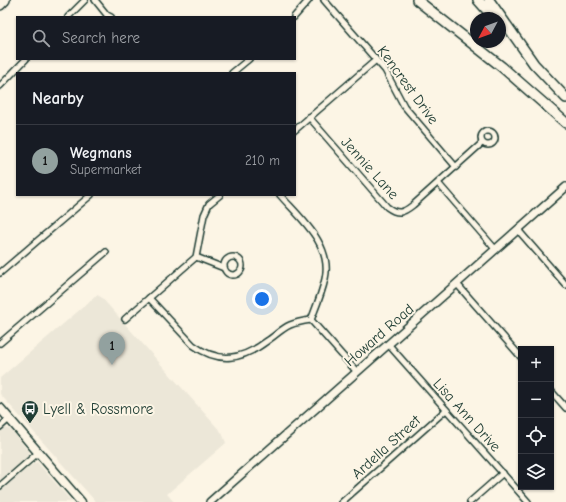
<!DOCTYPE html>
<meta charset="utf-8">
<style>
:root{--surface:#171b24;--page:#242831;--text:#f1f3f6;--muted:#9ea1a6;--line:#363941;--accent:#92a19f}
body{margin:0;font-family:"Comic Neue",sans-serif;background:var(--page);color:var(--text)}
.controls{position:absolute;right:12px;bottom:12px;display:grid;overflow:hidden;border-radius:0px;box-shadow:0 1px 3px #0004}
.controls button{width:36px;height:36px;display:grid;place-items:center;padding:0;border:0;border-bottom:1px solid var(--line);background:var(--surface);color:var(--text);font:20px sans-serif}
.compass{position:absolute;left:470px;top:12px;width:36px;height:36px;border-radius:50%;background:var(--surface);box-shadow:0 1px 3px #0004;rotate:229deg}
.you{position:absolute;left:262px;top:299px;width:14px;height:14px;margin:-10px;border:3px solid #fff;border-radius:50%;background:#1a73e8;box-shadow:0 0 0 6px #1a73e833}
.badge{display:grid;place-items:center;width:26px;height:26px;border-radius:50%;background:var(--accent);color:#111;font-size:13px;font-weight:700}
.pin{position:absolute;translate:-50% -33px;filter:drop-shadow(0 1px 2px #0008)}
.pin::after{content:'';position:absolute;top:21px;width:14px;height:12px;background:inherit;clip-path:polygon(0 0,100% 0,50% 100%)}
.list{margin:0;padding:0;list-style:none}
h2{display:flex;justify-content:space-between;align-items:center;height:52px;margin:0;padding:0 16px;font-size:17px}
h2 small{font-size:13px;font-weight:400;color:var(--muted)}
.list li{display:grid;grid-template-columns:26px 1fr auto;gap:12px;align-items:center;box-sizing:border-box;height:72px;padding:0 16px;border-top:1px solid var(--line)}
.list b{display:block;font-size:15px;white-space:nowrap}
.list p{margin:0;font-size:13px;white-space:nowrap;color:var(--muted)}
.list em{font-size:13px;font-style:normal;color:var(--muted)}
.icon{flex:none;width:22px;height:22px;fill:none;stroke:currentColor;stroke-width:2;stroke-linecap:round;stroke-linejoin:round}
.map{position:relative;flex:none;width:566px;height:502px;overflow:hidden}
.search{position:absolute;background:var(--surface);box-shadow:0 1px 3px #0004;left:16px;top:16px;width:280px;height:44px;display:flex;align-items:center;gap:10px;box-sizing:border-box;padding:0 14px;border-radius:0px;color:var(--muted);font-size:15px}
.panel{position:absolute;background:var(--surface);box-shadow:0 1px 3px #0004;left:16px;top:72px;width:280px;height:124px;border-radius:0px}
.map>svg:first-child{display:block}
</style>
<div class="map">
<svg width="566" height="502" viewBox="0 0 566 502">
<rect width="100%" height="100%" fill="#fcf5e5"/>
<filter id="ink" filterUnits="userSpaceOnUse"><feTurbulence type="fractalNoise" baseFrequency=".025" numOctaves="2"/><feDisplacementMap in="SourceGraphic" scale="8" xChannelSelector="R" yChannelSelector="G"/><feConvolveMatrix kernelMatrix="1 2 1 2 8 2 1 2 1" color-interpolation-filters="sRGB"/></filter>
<g filter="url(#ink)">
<g fill="#ece7d8">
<path d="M 97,295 L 101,297 L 222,433 L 226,443 L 167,494 L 174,502 L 96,502 L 0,394 L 0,378 Z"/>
<path d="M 6,428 L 11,430 L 29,452 L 30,455 L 0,483 L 0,432 Z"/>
<path d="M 37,462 L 72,502 L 0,502 L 0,491 L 26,468 Z"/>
</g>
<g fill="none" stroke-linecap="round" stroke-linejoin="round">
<defs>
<g id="minor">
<path d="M 95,0 L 107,15 L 111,17"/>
<path d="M 324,0 L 385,70 L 404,106 L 456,167"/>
<path d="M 68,17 L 85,0"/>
<path d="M 294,17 L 309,0"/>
<path d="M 232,73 L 249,59"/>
<path d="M 0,86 L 26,59"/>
<path d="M 309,117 L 387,207 C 398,215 403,213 413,205 L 482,143"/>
<path d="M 295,130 L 376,60"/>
<circle cx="488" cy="138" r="7"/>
<path d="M 438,183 L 496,250"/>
<path d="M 280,195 C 300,218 333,245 325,279 C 322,293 316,307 311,320 L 357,372"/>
<path d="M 518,230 L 566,285"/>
<circle cx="233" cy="266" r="9"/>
<path d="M 196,257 L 224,268"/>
<path d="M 0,273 L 91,195"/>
<path d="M 457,284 L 521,357"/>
<path d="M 149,298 L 193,345 C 219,364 242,360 267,341 C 275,336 281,329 290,325 C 297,322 304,321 311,320"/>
<path d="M 125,319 L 196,257 L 204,215 L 209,204 L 220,195"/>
<path d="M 0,343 L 106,252"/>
<path d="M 388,344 L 528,502"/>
<path d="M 551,391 L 566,408"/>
<path d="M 0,427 L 9,419"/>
<path d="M 0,486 L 39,452"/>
<path d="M 342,502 L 446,410"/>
<path d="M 470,502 L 503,473"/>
</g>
<path id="secondary" d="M 210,502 L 566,187"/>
<path id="primary" d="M 0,408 L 81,502"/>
<g id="motorway">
<path d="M 417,0 L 502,67 L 566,123"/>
<path d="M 478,0 L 494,18"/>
<path d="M 489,0 L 534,64 L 566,98"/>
<path d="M 0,5 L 5,0"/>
</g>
</defs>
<use href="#minor" stroke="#1f3d34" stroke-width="8"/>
<use href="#secondary" stroke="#1f3d34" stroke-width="10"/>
<use href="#primary" stroke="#1f3d34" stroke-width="11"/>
<use href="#motorway" stroke="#1f3d34" stroke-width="12"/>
<use href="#minor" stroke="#fcf5e5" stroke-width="5"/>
<use href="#secondary" stroke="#fcf5e5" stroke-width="7"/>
<use href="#primary" stroke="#fcf5e5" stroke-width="8"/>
<use href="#motorway" stroke="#fcf5e5" stroke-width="9"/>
</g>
</g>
<defs>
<symbol id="bus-pin" viewBox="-11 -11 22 30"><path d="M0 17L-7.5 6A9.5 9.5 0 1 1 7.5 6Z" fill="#1f3d34" stroke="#fcf5e5"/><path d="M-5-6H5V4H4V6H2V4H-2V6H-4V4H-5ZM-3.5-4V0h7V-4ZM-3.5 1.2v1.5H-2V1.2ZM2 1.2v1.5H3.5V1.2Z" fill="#fff"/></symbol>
</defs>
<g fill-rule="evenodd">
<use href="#bus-pin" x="20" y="399" width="20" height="27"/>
</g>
<g text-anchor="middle" stroke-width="4" stroke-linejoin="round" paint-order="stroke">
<g font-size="15" fill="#1f3d34" stroke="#fcf5e5">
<text transform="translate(408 85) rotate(54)" y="5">Kencrest Drive</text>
<text transform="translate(370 168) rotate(48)" y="5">Jennie Lane</text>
<text transform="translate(379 335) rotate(-41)" y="5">Howard Road</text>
<text transform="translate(467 415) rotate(48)" y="5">Lisa Ann Drive</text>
<text transform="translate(386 447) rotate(-42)" y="5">Ardella Street</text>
</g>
<g font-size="15" fill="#1f3d34" stroke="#fcf5e5" text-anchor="start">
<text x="43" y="414">Lyell &amp; Rossmore</text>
</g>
</g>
</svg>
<div class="controls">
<button>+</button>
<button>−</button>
<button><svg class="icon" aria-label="locate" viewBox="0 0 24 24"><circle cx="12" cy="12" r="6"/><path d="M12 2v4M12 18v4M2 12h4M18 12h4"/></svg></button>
<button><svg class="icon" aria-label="layers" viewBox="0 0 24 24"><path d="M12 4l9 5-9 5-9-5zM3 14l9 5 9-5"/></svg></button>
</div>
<svg class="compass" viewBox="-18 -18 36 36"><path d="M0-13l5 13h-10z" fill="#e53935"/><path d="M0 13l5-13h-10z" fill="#9ea1a6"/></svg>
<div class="you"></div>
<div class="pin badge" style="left:112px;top:365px">1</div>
<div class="search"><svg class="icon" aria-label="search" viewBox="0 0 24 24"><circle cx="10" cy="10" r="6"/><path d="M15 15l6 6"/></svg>Search here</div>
<section class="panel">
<h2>Nearby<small></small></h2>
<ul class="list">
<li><span class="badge">1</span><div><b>Wegmans</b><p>Supermarket</p></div><em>210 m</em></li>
</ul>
</section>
</div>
